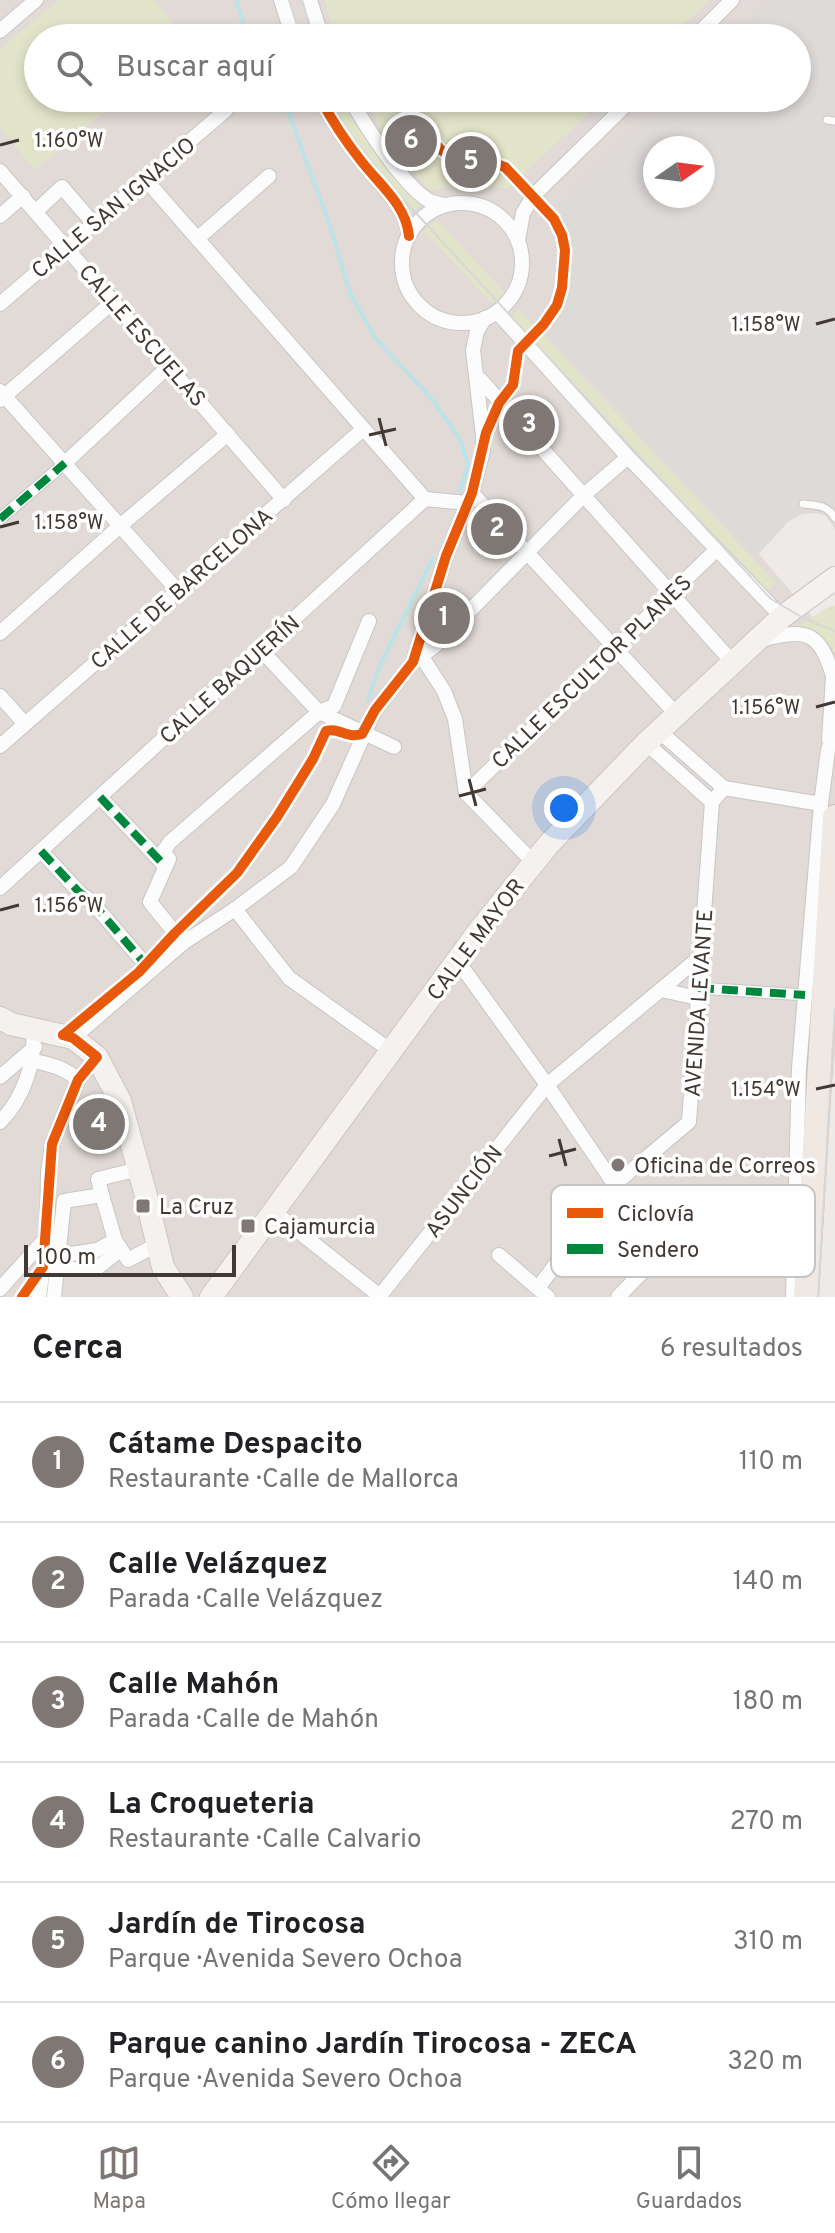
<!DOCTYPE html>
<html lang="es">
<meta charset="utf-8">
<style>
:root{--surface:#fff;--page:#f2f2f2;--text:#202124;--muted:#757577;--line:#e0e0e0;--accent:#7e7774}
body{margin:0;font-family:Overpass,sans-serif;background:var(--page);color:var(--text)}
.compass{position:absolute;left:643px;top:136px;width:72px;height:72px;border-radius:50%;background:var(--surface);box-shadow:0 4px 12px #0003;rotate:76deg}
.scale{position:absolute;left:24px;bottom:20px;width:212px;box-sizing:border-box;padding-left:8px;border:4px solid #423935;border-top:0;font-size:22px;line-height:28px;white-space:nowrap;color:#423935;-webkit-text-stroke:6px #fff;paint-order:stroke}
.you{position:absolute;left:564px;top:808px;width:28px;height:28px;margin:-20px;border:6px solid #fff;border-radius:50%;background:#1a73e8;box-shadow:0 0 0 12px #1a73e833}
.badge{display:grid;place-items:center;width:52px;height:52px;border-radius:50%;background:var(--accent);color:#fff;font-size:26px;font-weight:700}
.pin{position:absolute;translate:-50% -50%;border:4px solid #fff;box-shadow:0 2px 8px #0006}
.list{margin:0;padding:0;list-style:none}
h2{display:flex;justify-content:space-between;align-items:center;height:104px;margin:0;padding:0 32px;font-size:34px}
h2 small{font-size:26px;font-weight:400;color:var(--muted)}
.list li{display:grid;grid-template-columns:52px 1fr auto;gap:24px;align-items:center;box-sizing:border-box;height:120px;padding:0 32px;border-top:2px solid var(--line)}
.list b{display:block;font-size:30px;white-space:nowrap}
.list p{margin:0;font-size:26px;white-space:nowrap;color:var(--muted)}
.list em{font-size:26px;font-style:normal;color:var(--muted)}
.icon{flex:none;width:44px;height:44px;fill:none;stroke:currentColor;stroke-width:2;stroke-linecap:round;stroke-linejoin:round}
.map{position:relative;flex:none;width:835px;height:1297px;overflow:hidden}
.search{position:absolute;background:var(--surface);box-shadow:0 4px 12px #0003;left:24px;right:24px;top:24px;height:88px;display:flex;align-items:center;gap:20px;box-sizing:border-box;padding:0 28px;border-radius:44px;color:var(--muted);font-size:30px}
.sheet{height:824px;background:var(--surface)}
nav{display:flex;justify-content:space-around;align-items:center;box-sizing:border-box;height:112px;border-top:2px solid var(--line);background:var(--surface);font-size:22px;color:var(--muted)}
nav a{display:grid;justify-items:center;gap:4px}
nav .on{color:var(--accent)}
.map>svg:first-child{display:block}
</style>
<div class="map">
<svg width="835" height="1297" viewBox="0 0 835 1297">
<rect width="100%" height="100%" fill="#edeae8"/>
<path fill="#e1dad6" d="M 0,0 L 769,0 L 730,38 L 38,38 L 38,98 L 668,98 L 556,206 L 570,243 L 569,286 L 563,310 L 727,516 L 835,644 L 835,1051 L 811,1297 L 0,1297 Z"/>
<path fill="#dedad8" fill-rule="evenodd" d="M 766,0 L 835,0 L 835,529 L 826,516 L 817,513 L 802,514 L 788,522 L 756,557 L 560,347 L 549,332 L 563,310 L 569,286 L 570,243 L 556,206 L 666,98 L 797,98 L 797,38 L 728,38 ZM 655,148 L 703,148 L 703,196 L 655,196 Z"/>
<g fill="#e2e4ca">
<path d="M 59,0 L 154,0 L 185,38 L 38,38 L 38,98 L 121,98 L 35,170 L 0,128 L 0,49 Z"/>
<path d="M 325,0 L 710,0 L 669,38 L 334,38 Z"/>
<path d="M 324,98 L 345,98 L 423,202 L 411,214 L 384,184 Z"/>
<path d="M 364,98 L 605,98 L 507,189 L 476,184 L 429,190 L 387,139 Z"/>
<path d="M 437,220 L 504,292 L 492,304 L 424,231 Z"/>
<path d="M 519,309 L 776,583 L 764,595 L 508,320 Z"/>
<path d="M 830,606 L 835,606 L 835,652 C 825,636 814,631 797,627 Z"/>
</g>
<g fill="none" stroke-linecap="round" stroke-linejoin="round">
<g stroke="#bce3e7" stroke-width="4">
<path d="M 236,0 L 248,38"/>
<path d="M 283,98 L 329,223 L 350,293 L 375,338 L 431,398 L 461,441 L 468,466 L 460,491"/>
<path d="M 368,699 L 382,661 L 433,558"/>
</g>
<defs>
<g id="service">
<path d="M 747,36 L 749,38"/>
<path d="M 827,120 L 835,121"/>
<path d="M 803,504 C 817,505 827,505 835,518"/>
</g>
<g id="pedestrian">
<path d="M 0,519 L 65,463"/>
<path d="M 698,988 L 805,995"/>
</g>
<g id="minor">
<path d="M 281,0 L 293,38"/>
<path d="M 310,0 L 322,38"/>
<path d="M 0,31 L 36,0"/>
<path d="M 694,38 L 732,0"/>
<path d="M 320,98 C 332,121 346,142 362,162 C 380,185 406,205 409,236"/>
<path d="M 350,98 C 364,124 403,185 428,200 C 433,203 440,204 446,205"/>
<path d="M 0,171 L 284,500"/>
<path d="M 146,180 L 425,499"/>
<circle cx="462" cy="263" r="60"/>
<path d="M 36,211 L 62,187 L 93,223"/>
<path d="M 0,216 L 23,196"/>
<path d="M 197,239 L 269,176"/>
<path d="M 518,240 L 523,213 L 533,196 L 633,98"/>
<path d="M 0,304 L 226,110"/>
<path d="M 497,312 L 628,457 L 782,617"/>
<path d="M 480,379 L 733,663"/>
<path d="M 0,391 L 178,591"/>
<path d="M 0,400 L 114,301"/>
<path d="M 65,463 L 170,365"/>
<path d="M 472,493 L 677,715"/>
<path d="M 0,633 L 120,526 L 228,434"/>
<path d="M 760,640 C 811,627 820,633 835,682"/>
<path d="M 261,650 L 319,712 L 394,747"/>
<path d="M 422,657 L 444,691 L 455,719 L 466,793 L 534,863"/>
<path d="M 413,662 L 436,645 L 584,495 L 628,457"/>
<path d="M 0,696 L 25,724"/>
<path d="M 659,731 L 724,788"/>
<path d="M 829,740 L 833,677"/>
<path d="M 646,743 L 712,802"/>
<path d="M 0,746 L 362,430"/>
<path d="M 466,793 L 717,549"/>
<path d="M 100,797 L 165,866"/>
<path d="M 712,802 L 724,788 L 821,804"/>
<path d="M 41,851 L 79,892 L 91,901 L 151,971"/>
<path d="M 0,888 L 425,499 L 468,503"/>
<path d="M 235,909 L 289,978 L 391,1051"/>
<path d="M 183,943 L 150,902 L 169,859 L 163,852 L 170,842 L 319,712 L 334,706 L 369,621"/>
<path d="M 457,960 L 547,1085 L 661,1253 L 670,1260 L 794,1268"/>
<path d="M 661,990 L 698,998"/>
<path d="M 73,1038 L 183,943 L 235,909 L 291,867 L 333,804 L 375,710 L 413,662 L 446,556 L 472,493 L 483,451 L 483,436 L 473,350 L 477,331 L 485,318"/>
<path d="M 33,1061 C 50,1064 65,1068 78,1080"/>
<path d="M 0,1077 L 35,1047"/>
<path d="M 0,1122 C 23,1099 36,1062 33,1030"/>
<path d="M 102,1195 L 115,1240 L 128,1260 L 156,1245"/>
<path d="M 274,1212 L 381,1297"/>
<path d="M 499,1255 L 548,1297"/>
<path d="M 58,1256 L 97,1250 L 115,1240"/>
<path d="M 56,1269 L 96,1269 L 120,1250"/>
<path d="M 538,1288 L 615,1184 L 689,1122 L 712,802"/>
<path d="M 0,1289 L 47,1237"/>
<path d="M 39,1297 L 47,1237 L 48,1172 L 52,1144 L 78,1080 L 97,1057"/>
<path d="M 54,1297 L 64,1201 L 102,1195 L 98,1179 L 139,1169"/>
<path d="M 379,1297 L 547,1085 L 701,956"/>
<path d="M 618,1297 L 661,1253"/>
<path d="M 793,1297 L 799,1068 L 821,804 L 828,750 L 835,732"/>
</g>
<g id="secondary">
<path d="M 0,1018 L 11,1024 L 73,1038 L 97,1057 L 120,1101 L 145,1192 L 163,1267 L 182,1297"/>
<path d="M 211,1297 L 478,932 L 548,845 L 646,743 L 782,617 L 835,578"/>
</g>
<path id="primary" d="M 806,1297 L 835,817"/>
</defs>
<use href="#service" stroke="#c9c6c4" stroke-width="9"/>
<use href="#pedestrian" stroke="#c9c6c4" stroke-width="13"/>
<use href="#minor" stroke="#c9c6c4" stroke-width="16"/>
<use href="#secondary" stroke="#cdc6c1" stroke-width="24"/>
<use href="#primary" stroke="#cec0b7" stroke-width="26"/>
<use href="#service" stroke="#fcfcfc" stroke-width="7"/>
<use href="#pedestrian" stroke="#fcfcfc" stroke-width="11"/>
<use href="#minor" stroke="#fcfcfc" stroke-width="14"/>
<use href="#secondary" stroke="#f5f1ee" stroke-width="22"/>
<use href="#primary" stroke="#efe8e3" stroke-width="24"/>
<g stroke="#d8d7d7" stroke-width="2">
<path d="M 289,0 L 301,38"/>
<path d="M 302,0 L 313,38"/>
<path d="M 328,98 L 354,140 L 403,199 L 771,599 L 803,618 L 835,631"/>
<path d="M 818,1297 L 835,1009"/>
</g>
<g stroke="#00873e" stroke-width="8" stroke-dasharray="16 8" stroke-linecap="butt">
<path d="M 0,519 L 65,463"/>
<path d="M 100,797 L 165,866"/>
<path d="M 41,851 L 79,892 L 91,901 L 151,971"/>
<path d="M 698,988 L 805,995"/>
</g>
<defs>
<g id="cycleway">
<path d="M 320,98 C 332,121 346,142 362,162 C 380,185 406,205 409,236"/>
<path d="M 63,1035 L 139,972 L 175,933 L 237,873 L 277,817 L 313,759 L 326,731 C 339,727 346,739 362,734 L 375,710 L 413,662 L 446,556 L 472,493 L 486,433 L 499,403 L 513,385 L 518,351 L 544,324 L 557,305 L 562,288 L 565,250 L 562,235 L 554,219 L 505,167 L 482,159 L 454,159 L 441,150 L 413,118 L 401,98"/>
<path d="M 22,1297 L 43,1267 L 52,1144 L 78,1080 L 97,1057 L 73,1038 L 63,1035"/>
</g>
</defs>
<use href="#cycleway" stroke="#fff" stroke-width="15"/>
<use href="#cycleway" stroke="#e8590c" stroke-width="10"/>
</g>
<path fill="none" stroke="#423935" stroke-width="3" d="M 0,145 L 19,140M 816,324 L 835,319M 379,418 L 386,446M 369,435 L 396,429M 0,527 L 19,522M 816,707 L 835,702M 469,779 L 476,806M 459,796 L 486,789M 0,910 L 19,905M 816,1089 L 835,1085M 559,1139 L 566,1166M 549,1156 L 576,1149"/>
<g fill="#7e7774" stroke="#fff" stroke-width="3">
<circle cx="618" cy="1165" r="8"/>
<rect x="135" y="1198" width="16" height="16" rx="4"/>
<rect x="240" y="1218" width="16" height="16" rx="4"/>
</g>
<g text-anchor="middle" stroke-width="7" stroke-linejoin="round" paint-order="stroke">
<g font-size="22" fill="#423935" stroke="#fff">
<text transform="translate(113 207) rotate(-40)" y="8">CALLE SAN IGNACIO</text>
<text transform="translate(143 335) rotate(49)" y="8">CALLE ESCUELAS</text>
<text transform="translate(181 588) rotate(-41)" y="8">CALLE DE BARCELONA</text>
<text transform="translate(591 671) rotate(-44)" y="8">CALLE ESCULTOR PLANES</text>
<text transform="translate(229 679) rotate(-42)" y="8">CALLE BAQUERÍN</text>
<text transform="translate(475 939) rotate(-53)" y="8">CALLE MAYOR</text>
<text transform="translate(698 1003) rotate(-86)" y="8">AVENIDA LEVANTE</text>
<text transform="translate(463 1191) rotate(-52)" y="8">ASUNCIÓN</text>
</g>
<g font-size="22" fill="#423935" stroke="#fff" text-anchor="start">
<text x="634" y="1173">Oficina de Correos</text>
<text x="159" y="1214">La Cruz</text>
<text x="264" y="1234">Cajamurcia</text>
</g>
</g>
<rect x="551" y="1185" width="264" height="92" rx="12" fill="#fff" stroke="#c6c4c2" stroke-width="2"/>
<rect x="567" y="1208" width="36" height="10" fill="#e8590c"/>
<rect x="567" y="1244" width="36" height="10" fill="#00873e"/>
<g font-size="22" fill="#423935">
<text x="617" y="1221">Ciclovía</text>
<text x="617" y="1257">Sendero</text>
</g>
<g font-size="20" text-anchor="middle" fill="#423935" stroke="#fff" stroke-width="7" stroke-linejoin="round" paint-order="stroke">
<text x="69" y="147">1.160°W</text>
<text x="766" y="331">1.158°W</text>
<text x="69" y="529">1.158°W</text>
<text x="766" y="714">1.156°W</text>
<text x="69" y="912">1.156°W</text>
<text x="766" y="1096">1.154°W</text>
</g>
</svg>
<svg class="compass" viewBox="-18 -18 36 36"><path d="M0-13l5 13h-10z" fill="#e53935"/><path d="M0 13l5-13h-10z" fill="#757577"/></svg>
<div class="scale">100 m</div>
<div class="you"></div>
<div class="pin badge" style="left:444px;top:618px">1</div>
<div class="pin badge" style="left:497px;top:529px">2</div>
<div class="pin badge" style="left:529px;top:425px">3</div>
<div class="pin badge" style="left:99px;top:1124px">4</div>
<div class="pin badge" style="left:471px;top:162px">5</div>
<div class="pin badge" style="left:411px;top:141px">6</div>
<div class="search"><svg class="icon" aria-label="search" viewBox="0 0 24 24"><circle cx="10" cy="10" r="6"/><path d="M15 15l6 6"/></svg>Buscar aquí</div>
</div>
<section class="sheet">
<h2>Cerca<small>6 resultados</small></h2>
<ul class="list">
<li><span class="badge">1</span><div><b>Cátame Despacito</b><p>Restaurante · Calle de Mallorca</p></div><em>110 m</em></li>
<li><span class="badge">2</span><div><b>Calle Velázquez</b><p>Parada · Calle Velázquez</p></div><em>140 m</em></li>
<li><span class="badge">3</span><div><b>Calle Mahón</b><p>Parada · Calle de Mahón</p></div><em>180 m</em></li>
<li><span class="badge">4</span><div><b>La Croqueteria</b><p>Restaurante · Calle Calvario</p></div><em>270 m</em></li>
<li><span class="badge">5</span><div><b>Jardín de Tirocosa</b><p>Parque · Avenida Severo Ochoa</p></div><em>310 m</em></li>
<li><span class="badge">6</span><div><b>Parque canino Jardín Tirocosa - ZECA</b><p>Parque · Avenida Severo Ochoa</p></div><em>320 m</em></li>
</ul>
</section>
<nav>
<a class="on"><svg class="icon" aria-label="map" viewBox="0 0 24 24"><path d="M3 6l6-2 6 2 6-2v14l-6 2-6-2-6 2zM9 4v14M15 6v14"/></svg>Mapa</a>
<a><svg class="icon" aria-label="directions" viewBox="0 0 24 24"><path d="M12 3l9 9-9 9-9-9zM9 14v-3h6M13 9l2 2-2 2"/></svg>Cómo llegar</a>
<a><svg class="icon" aria-label="saved" viewBox="0 0 24 24"><path d="M7 4h10v16l-5-4-5 4z"/></svg>Guardados</a>
</nav>
